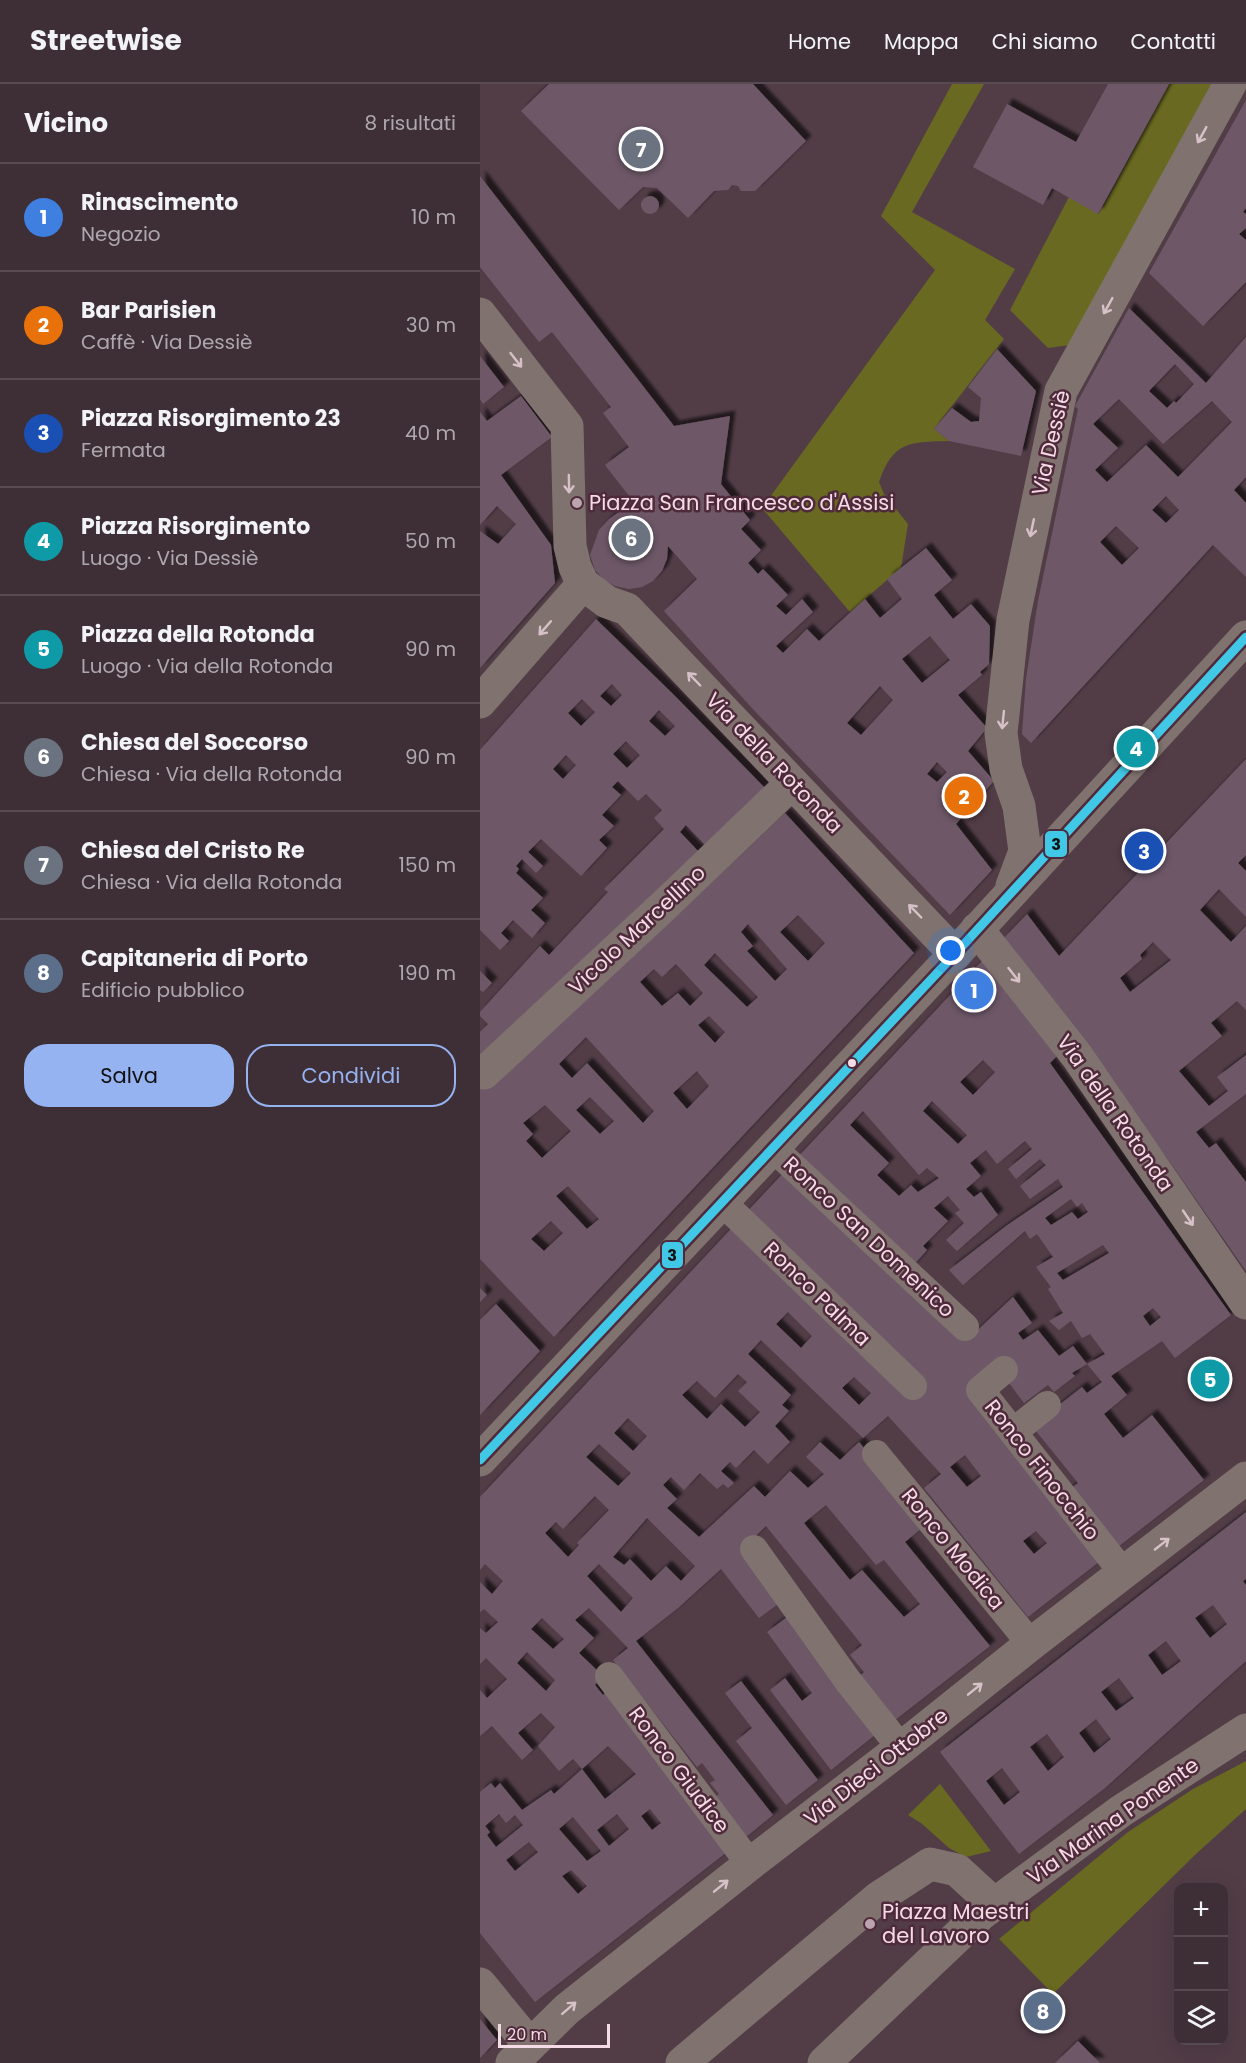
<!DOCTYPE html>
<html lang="it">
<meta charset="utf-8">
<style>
:root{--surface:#3e2e35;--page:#493a41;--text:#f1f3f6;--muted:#ada8ad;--line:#574a50;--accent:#95b2f1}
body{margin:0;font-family:Poppins,sans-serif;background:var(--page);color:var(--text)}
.controls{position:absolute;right:18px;bottom:18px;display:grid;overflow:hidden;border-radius:12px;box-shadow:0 6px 24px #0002}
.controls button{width:54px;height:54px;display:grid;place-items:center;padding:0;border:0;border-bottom:2px solid var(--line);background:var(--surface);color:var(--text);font:30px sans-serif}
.scale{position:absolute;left:18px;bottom:15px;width:112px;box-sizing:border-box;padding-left:6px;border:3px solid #f4dbe5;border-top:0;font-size:16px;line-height:21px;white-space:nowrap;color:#f4dbe5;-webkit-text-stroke:4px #4f2a3b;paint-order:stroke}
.you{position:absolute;left:471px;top:867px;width:21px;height:21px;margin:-15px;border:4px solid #fff;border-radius:50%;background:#1a73e8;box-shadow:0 0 0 9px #1a73e833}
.badge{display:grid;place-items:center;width:39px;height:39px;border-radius:50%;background:var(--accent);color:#fff;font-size:20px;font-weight:700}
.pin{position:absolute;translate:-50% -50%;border:3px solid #fff;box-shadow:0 2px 6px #0006}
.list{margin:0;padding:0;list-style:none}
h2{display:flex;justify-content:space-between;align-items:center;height:78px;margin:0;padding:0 24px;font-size:26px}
h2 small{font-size:20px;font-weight:400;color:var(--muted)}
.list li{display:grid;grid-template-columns:39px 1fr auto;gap:18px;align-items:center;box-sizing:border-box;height:108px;padding:0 24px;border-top:2px solid var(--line)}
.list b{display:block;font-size:22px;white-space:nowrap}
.list p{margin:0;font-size:20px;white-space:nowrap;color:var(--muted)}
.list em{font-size:20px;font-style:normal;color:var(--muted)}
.actions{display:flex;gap:12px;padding:18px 24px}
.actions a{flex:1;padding:14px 0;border:2px solid var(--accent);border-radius:24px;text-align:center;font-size:21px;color:var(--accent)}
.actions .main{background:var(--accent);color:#111}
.icon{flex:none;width:33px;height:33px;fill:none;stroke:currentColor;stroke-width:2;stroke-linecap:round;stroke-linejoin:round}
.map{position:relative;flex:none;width:766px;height:1979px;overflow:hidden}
header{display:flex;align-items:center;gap:36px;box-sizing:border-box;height:84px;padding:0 30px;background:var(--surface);border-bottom:2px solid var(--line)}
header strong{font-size:28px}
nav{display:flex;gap:33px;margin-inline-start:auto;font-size:21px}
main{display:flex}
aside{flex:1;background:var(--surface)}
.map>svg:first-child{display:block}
</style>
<header>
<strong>Streetwise</strong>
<nav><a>Home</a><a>Mappa</a><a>Chi siamo</a><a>Contatti</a></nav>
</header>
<main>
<aside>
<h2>Vicino<small>8 risultati</small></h2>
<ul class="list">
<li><span class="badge" style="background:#3f7fe0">1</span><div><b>Rinascimento</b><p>Negozio</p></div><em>10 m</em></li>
<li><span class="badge" style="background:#e8710a">2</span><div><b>Bar Parisien</b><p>Caffè · Via Dessiè</p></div><em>30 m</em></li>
<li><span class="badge" style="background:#1a4fb4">3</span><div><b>Piazza Risorgimento 23</b><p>Fermata</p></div><em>40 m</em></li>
<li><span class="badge" style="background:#0f9aa8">4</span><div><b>Piazza Risorgimento</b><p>Luogo · Via Dessiè</p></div><em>50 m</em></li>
<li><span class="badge" style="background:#0f9aa8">5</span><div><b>Piazza della Rotonda</b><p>Luogo · Via della Rotonda</p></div><em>90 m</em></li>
<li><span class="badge" style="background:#6b7280">6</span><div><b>Chiesa del Soccorso</b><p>Chiesa · Via della Rotonda</p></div><em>90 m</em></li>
<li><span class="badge" style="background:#6b7280">7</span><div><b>Chiesa del Cristo Re</b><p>Chiesa · Via della Rotonda</p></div><em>150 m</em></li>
<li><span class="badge" style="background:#5c6f8a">8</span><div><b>Capitaneria di Porto</b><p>Edificio pubblico</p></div><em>190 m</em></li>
</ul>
<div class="actions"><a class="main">Salva</a><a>Condividi</a></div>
</aside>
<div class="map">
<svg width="766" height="1979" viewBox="0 0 766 1979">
<defs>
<filter id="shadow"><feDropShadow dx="5.5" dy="-5.5" stdDeviation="1.5" flood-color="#0009"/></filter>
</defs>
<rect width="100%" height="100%" fill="#523d47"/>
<g fill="#696921">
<path d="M 472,0 L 504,0 L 432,128 L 535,185 L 505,236 L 524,255 L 454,345 L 469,357 C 430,358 413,357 399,398 L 404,410 L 428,440 L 421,484 L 370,528 L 282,424 L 455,186 L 401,132 Z"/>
<path d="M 689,0 L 732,0 L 590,261 L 568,264 L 530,226 L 589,113 L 619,130 Z"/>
<path d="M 766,1677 L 766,1725 L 717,1769 L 573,1910 L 519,1855 L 648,1748 L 713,1705 Z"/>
<path d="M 460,1700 L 511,1767 L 486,1773 L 469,1764 L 441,1739 L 428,1731 Z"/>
</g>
<g fill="#6e5867" fill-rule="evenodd" filter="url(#shadow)">
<path d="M 69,0 L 273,0 L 326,57 L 275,107 L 261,107 L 258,102 L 252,101 L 248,106 L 234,107 L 208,134 L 177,104 L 163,103 L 139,126 L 41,27 Z"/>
<path d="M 628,0 L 689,0 L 618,130 L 572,104 L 563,121 L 493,83 L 527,20 L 596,58 Z"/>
<path d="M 766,16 L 766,124 L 763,128 L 766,130 L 766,144 L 759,150 L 766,156 L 766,198 L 723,242 L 669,189 Z"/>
<path d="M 0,92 L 194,342 L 250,332 L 241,400 L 270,436 L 261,445 L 281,466 L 268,479 L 278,490 L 283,485 L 308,511 L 296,522 L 306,531 L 322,515 L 333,528 L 296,562 L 303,569 L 327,545 L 339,557 L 385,515 L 400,534 L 422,515 L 407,495 L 446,464 L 472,496 L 454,511 L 473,535 L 491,520 L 510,542 L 509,580 L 500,588 L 502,591 L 478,611 L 507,644 L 488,667 L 514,697 L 476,740 L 512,786 L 470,831 L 271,623 L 184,527 L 217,495 L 188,462 L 187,475 L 182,487 L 173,497 L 162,503 L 149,505 L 135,502 L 124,496 L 115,486 L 110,471 L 119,446 L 129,435 L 139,428 L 160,426 L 125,381 L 149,363 L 123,329 L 131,323 L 72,248 L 59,258 L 0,183 ZM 450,552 L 470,576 L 442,599 L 422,575 ZM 400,602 L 413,616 L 381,651 L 367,639 ZM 457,678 L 467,688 L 457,698 L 447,690 Z"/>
<circle cx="170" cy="121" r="9"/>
<path d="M 649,224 L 726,299 L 766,253 L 766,393 L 754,406 L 766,419 L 766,493 L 733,461 L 551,659 L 542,650 L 546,595 L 558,517 L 598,325 L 595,322 ZM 695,280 L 714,300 L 696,319 L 694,317 L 687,324 L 669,307 ZM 639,315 L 683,360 L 732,317 L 752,338 L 698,393 L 666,361 L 627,398 L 615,386 L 638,364 L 613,340 ZM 686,412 L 699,426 L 686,439 L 672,426 ZM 636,442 L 659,464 L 642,481 L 620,458 Z"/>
<path d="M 517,265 L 556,307 L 541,372 L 469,357 L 454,345 L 472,324 L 491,338 L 499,337 L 501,314 L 488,303 Z"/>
<path d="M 0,272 L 24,303 L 3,320 L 0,315 Z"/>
<path d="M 41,312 L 72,353 L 21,391 L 71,461 L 75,499 L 0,584 L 0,447 L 18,460 L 36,440 L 17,422 L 0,441 L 0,328 L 7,337 Z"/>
<path d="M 116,535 L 194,611 L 285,704 L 226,762 L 206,741 L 200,748 L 219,768 L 0,974 L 0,948 L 8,940 L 0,932 L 0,928 L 60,862 L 69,871 L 128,808 L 124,805 L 184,745 L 174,734 L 182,726 L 166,710 L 158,717 L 138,697 L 132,703 L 141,711 L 122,731 L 134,742 L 119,756 L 127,764 L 101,792 L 61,755 L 48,768 L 63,782 L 56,789 L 42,775 L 36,782 L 39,785 L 36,789 L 63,814 L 51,826 L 65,839 L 52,854 L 33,836 L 21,849 L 29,857 L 20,866 L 0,846 L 0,666 ZM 132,600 L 142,611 L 131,622 L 120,612 ZM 102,615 L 115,628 L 101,642 L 88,629 ZM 179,626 L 195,642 L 185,652 L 169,637 ZM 146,657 L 160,671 L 147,684 L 133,670 ZM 86,671 L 96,681 L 83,695 L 73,685 Z"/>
<path d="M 766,675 L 766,771 L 758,779 L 766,787 L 766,833 L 739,805 L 720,826 L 751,858 L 766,842 L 766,926 L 757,917 L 731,939 L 742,952 L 699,987 L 729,1022 L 748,1007 L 737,993 L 766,971 L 766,1010 L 716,1048 L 729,1064 L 736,1059 L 766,1098 L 766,1187 L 685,1071 L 524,854 L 547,830 L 579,872 ZM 673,858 L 691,876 L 650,908 L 640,894 L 662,875 L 660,871 Z"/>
<path d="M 305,729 L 434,869 L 74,1253 L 0,1175 L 0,998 L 200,829 ZM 318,831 L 345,859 L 328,877 L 300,848 ZM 268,840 L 307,885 L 295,897 L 267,867 L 273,862 L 261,848 ZM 235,869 L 278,913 L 267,923 L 224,881 ZM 196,880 L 223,909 L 210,922 L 198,909 L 182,922 L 160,898 L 174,885 L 182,893 ZM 229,932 L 245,948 L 235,959 L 218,941 ZM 106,953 L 174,1027 L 163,1039 L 107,979 L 92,994 L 79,980 ZM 217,987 L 229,1002 L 207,1025 L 193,1009 ZM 110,1013 L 134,1037 L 120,1050 L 96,1026 ZM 65,1021 L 91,1047 L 62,1074 L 46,1057 L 53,1050 L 43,1039 ZM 88,1102 L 119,1135 L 107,1145 L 76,1112 ZM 71,1137 L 83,1149 L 64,1167 L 51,1155 Z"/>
<path d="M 502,877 L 580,969 L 570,979 L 751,1231 L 695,1274 L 682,1257 L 631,1292 L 647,1311 L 624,1330 L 643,1354 L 672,1331 L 724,1396 L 634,1466 L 587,1407 L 598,1399 L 552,1342 L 602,1303 L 607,1309 L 622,1298 L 607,1280 L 592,1289 L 595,1292 L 574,1308 L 568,1301 L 544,1319 L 526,1295 L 492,1304 L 624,1474 L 548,1533 L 444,1404 L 461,1390 L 408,1332 L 383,1354 L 281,1256 L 268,1270 L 311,1311 L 302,1321 L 309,1327 L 295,1342 L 310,1358 L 288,1380 L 274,1366 L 256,1384 L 250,1378 L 241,1387 L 254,1399 L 248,1404 L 243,1400 L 237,1405 L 220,1389 L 204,1406 L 191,1393 L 183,1401 L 197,1415 L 187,1424 L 219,1453 L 274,1402 L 285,1413 L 310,1387 L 328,1404 L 344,1390 L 326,1373 L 340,1358 L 360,1376 L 379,1358 L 448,1439 L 425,1458 L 510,1562 L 410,1640 L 375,1596 L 384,1588 L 370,1571 L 382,1561 L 286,1442 L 262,1465 L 301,1518 L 279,1534 L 241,1485 L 198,1524 L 156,1557 L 293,1731 L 261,1757 L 235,1713 L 239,1710 L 230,1699 L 235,1696 L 222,1679 L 217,1683 L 133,1576 L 148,1564 L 109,1524 L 95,1536 L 114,1554 L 99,1569 L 123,1592 L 115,1601 L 123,1611 L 129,1605 L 252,1764 L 55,1918 L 0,1849 L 0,1708 L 11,1699 L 15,1704 L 20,1699 L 42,1726 L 71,1706 L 74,1710 L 102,1685 L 125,1715 L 156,1690 L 128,1662 L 102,1685 L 93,1675 L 79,1687 L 58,1662 L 75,1643 L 61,1629 L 38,1649 L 53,1666 L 42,1676 L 12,1642 L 0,1652 L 0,1606 L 7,1614 L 27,1595 L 6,1574 L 0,1580 L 0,1544 L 6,1549 L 18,1538 L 4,1525 L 0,1528 L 0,1498 L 12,1510 L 23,1497 L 5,1480 L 0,1486 L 0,1413 L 307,1085 L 488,1255 L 533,1213 L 552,1239 L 538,1249 L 543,1256 L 558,1246 L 579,1272 L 593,1262 L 607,1280 L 625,1270 L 610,1250 L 602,1254 L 591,1237 L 579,1246 L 569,1237 L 583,1229 L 568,1205 L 571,1203 L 556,1183 L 573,1173 L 557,1150 L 550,1155 L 545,1147 L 483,1201 L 469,1186 L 526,1142 L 583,1103 L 578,1095 L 550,1115 L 540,1102 L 566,1081 L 560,1075 L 536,1095 L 528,1085 L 552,1065 L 545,1057 L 517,1080 L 506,1066 L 490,1079 L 501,1092 L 486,1105 L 494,1113 L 501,1108 L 518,1131 L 477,1167 L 466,1156 L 484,1139 L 475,1129 L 480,1126 L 468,1112 L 454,1124 L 468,1137 L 443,1162 L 447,1166 L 431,1184 L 316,1075 ZM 503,976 L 515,988 L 493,1011 L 480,998 ZM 452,1017 L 487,1051 L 478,1060 L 443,1027 ZM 383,1027 L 439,1091 L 447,1084 L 459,1094 L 438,1108 L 431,1101 L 419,1112 L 397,1091 L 409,1079 L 370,1041 ZM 591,1115 L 597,1123 L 602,1119 L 608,1128 L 598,1135 L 592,1128 L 571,1141 L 565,1134 ZM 623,1161 L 629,1169 L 583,1196 L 577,1189 ZM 673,1224 L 681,1233 L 670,1242 L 663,1232 ZM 308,1228 L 332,1252 L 321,1264 L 296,1240 ZM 258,1290 L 267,1298 L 258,1307 L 280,1328 L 265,1343 L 241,1320 L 227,1335 L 202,1311 L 217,1297 L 235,1314 ZM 374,1293 L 391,1309 L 379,1321 L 362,1304 ZM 148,1334 L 167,1352 L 153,1367 L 134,1349 ZM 119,1360 L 151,1389 L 138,1402 L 106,1373 ZM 485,1371 L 501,1392 L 487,1403 L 470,1383 ZM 115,1412 L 129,1426 L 97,1459 L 99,1461 L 88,1473 L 65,1449 L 76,1438 L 83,1445 ZM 346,1421 L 396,1481 L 404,1476 L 440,1520 L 424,1533 L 382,1486 L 370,1496 L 324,1439 ZM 167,1434 L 215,1482 L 201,1497 L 186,1482 L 171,1497 L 150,1475 L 144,1481 L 133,1473 ZM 556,1447 L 567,1459 L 554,1470 L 543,1457 ZM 119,1480 L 153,1514 L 141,1528 L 107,1492 ZM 62,1534 L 84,1555 L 73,1565 L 51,1545 ZM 47,1568 L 75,1596 L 66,1607 L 37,1579 ZM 170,1725 L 181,1739 L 172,1746 L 161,1732 ZM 19,1730 L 26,1739 L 35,1731 L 43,1741 L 16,1763 L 7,1751 L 10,1748 L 5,1742 ZM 137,1730 L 149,1745 L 129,1762 L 117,1746 ZM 93,1733 L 121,1767 L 107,1777 L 79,1745 ZM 49,1758 L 58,1768 L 35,1787 L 26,1776 ZM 91,1786 L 107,1802 L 98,1810 L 82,1792 Z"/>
<path d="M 0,887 L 12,899 L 3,908 L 0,906 Z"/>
<path d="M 0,1204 L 7,1211 L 0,1218 Z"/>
<path d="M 16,1220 L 60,1267 L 0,1331 L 0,1236 Z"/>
<path d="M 766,1428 L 766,1495 L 763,1497 L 766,1501 L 766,1577 L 625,1704 L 539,1770 L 460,1668 ZM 733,1521 L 747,1540 L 730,1554 L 715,1534 ZM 686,1557 L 701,1577 L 682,1591 L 668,1571 ZM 639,1594 L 654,1614 L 636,1627 L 621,1608 ZM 616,1635 L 631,1655 L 614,1669 L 599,1649 ZM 567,1650 L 584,1673 L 568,1687 L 550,1663 ZM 522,1684 L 540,1708 L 524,1721 L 506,1697 Z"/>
<path d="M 311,1530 L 400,1647 L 351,1686 L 290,1606 L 305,1594 L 322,1617 L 332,1609 L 287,1548 Z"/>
<path d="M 261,1597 L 338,1696 L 306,1721 L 256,1657 L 272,1644 L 245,1609 Z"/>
<path d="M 0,1935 L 17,1956 L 0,1974 Z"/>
<path d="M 598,1957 L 620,1979 L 575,1979 Z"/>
</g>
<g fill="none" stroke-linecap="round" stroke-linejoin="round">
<g stroke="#80736f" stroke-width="28">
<path d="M 293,1064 L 485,1243"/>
<path d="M 242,1118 L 433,1302"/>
<path d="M 524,1286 L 500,1306 L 644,1490"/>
<path d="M 533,1348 L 567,1321"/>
<path d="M 396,1370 L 551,1560"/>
<path d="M 274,1465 L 368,1597 L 421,1664"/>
<path d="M 129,1592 L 270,1780"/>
</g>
<g stroke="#80736f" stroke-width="33">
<path d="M 4,989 L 189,817 L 312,699"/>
<path d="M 202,1979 L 398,1814 L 450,1780 L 477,1786 L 514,1820"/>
</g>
<g stroke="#80736f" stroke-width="33">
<path d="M 0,230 L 87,342 L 90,462 L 95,483 L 103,500 L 127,518 L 147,525 L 475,870"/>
<path d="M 0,618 L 103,500"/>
<path d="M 532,802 L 545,767 L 539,722 L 526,685 L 521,649 L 533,536 L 581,307 L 750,0"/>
<path d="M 497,845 L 597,972 L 766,1219"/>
<path d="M 0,1376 L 475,870 L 766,553"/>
<path d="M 0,1900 L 50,1961"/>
<path d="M 32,1979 L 87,1925 L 270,1780 L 421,1664 L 551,1560 L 766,1394"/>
<path d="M 344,1979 L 501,1830 L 641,1727 L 766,1646"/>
</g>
<defs>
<path id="bus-1" d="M 0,1376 L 475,870 L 766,553"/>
</defs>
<use href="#bus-1" stroke="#4f2a3b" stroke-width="14"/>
<use href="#bus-1" stroke="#40c8e6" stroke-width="9"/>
</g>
<defs><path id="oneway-shaft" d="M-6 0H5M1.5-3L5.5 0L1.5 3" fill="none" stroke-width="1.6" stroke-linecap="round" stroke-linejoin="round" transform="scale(1.5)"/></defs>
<g stroke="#d7c1c8">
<use href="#oneway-shaft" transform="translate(722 51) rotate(119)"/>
<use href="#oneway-shaft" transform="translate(628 222) rotate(119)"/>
<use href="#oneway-shaft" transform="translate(36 276) rotate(52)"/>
<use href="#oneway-shaft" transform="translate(89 400) rotate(89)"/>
<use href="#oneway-shaft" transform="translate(552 444) rotate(102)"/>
<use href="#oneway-shaft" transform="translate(65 544) rotate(131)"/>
<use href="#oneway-shaft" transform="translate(214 595) rotate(-134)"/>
<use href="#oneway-shaft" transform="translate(523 636) rotate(96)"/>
<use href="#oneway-shaft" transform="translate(435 827) rotate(-134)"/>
<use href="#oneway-shaft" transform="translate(534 891) rotate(52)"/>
<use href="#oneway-shaft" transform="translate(708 1134) rotate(56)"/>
<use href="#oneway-shaft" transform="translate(682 1460) rotate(-38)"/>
<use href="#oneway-shaft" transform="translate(495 1605) rotate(-39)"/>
<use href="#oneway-shaft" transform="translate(241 1802) rotate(-39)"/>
<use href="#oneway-shaft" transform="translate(89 1924) rotate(-41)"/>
</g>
<g fill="#bba4ae" stroke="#4f2a3b" stroke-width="2">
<circle cx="97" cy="419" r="6"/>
<circle cx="390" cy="1840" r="6"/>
</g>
<circle fill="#f4dbe5" stroke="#4f2a3b" stroke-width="2" cx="372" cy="979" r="5"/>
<g text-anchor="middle" stroke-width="5" stroke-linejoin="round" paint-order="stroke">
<g font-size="21" fill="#f4dbe5" stroke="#4f2a3b">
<text transform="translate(571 359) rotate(-77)" y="7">Via Dessiè</text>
<text transform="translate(294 679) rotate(46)" y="7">Via della Rotonda</text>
<text transform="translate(157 846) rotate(-43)" y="7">Vicolo Marcellino</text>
<text transform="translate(635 1029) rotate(55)" y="7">Via della Rotonda</text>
<text transform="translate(389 1153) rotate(43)" y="7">Ronco San Domenico</text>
<text transform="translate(337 1210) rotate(44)" y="7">Ronco Palma</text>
<text transform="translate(562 1386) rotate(52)" y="7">Ronco Finocchio</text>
<text transform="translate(473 1465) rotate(51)" y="7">Ronco Modica</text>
<text transform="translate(396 1683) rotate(-38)" y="7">Via Dieci Ottobre</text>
<text transform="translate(199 1686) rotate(53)" y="7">Ronco Giudice</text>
<text transform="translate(633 1737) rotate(-35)" y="7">Via Marina Ponente</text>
</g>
<g font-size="21" fill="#f4dbe5" stroke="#4f2a3b" text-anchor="start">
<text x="109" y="426">Piazza San Francesco d'Assisi</text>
<text x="402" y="1835">Piazza Maestri<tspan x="402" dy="24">del Lavoro</tspan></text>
</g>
</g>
<g stroke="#4f2a3b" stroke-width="2">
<rect x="564" y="746" width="24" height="28" rx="6" fill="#40c8e6"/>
<rect x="181" y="1157" width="23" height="28" rx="6" fill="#40c8e6"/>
</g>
<g font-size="16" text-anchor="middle" font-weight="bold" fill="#111">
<text x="576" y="766">3</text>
<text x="192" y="1177">3</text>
</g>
</svg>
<div class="controls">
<button>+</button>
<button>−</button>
<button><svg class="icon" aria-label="layers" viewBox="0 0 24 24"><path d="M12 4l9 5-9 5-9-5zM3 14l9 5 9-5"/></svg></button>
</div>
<div class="scale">20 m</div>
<div class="you"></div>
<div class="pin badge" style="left:494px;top:906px;background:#3f7fe0">1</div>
<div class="pin badge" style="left:484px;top:712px;background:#e8710a">2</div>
<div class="pin badge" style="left:664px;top:767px;background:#1a4fb4">3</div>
<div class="pin badge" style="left:656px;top:664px;background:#0f9aa8">4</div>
<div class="pin badge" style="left:730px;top:1295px;background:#0f9aa8">5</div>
<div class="pin badge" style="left:151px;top:454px;background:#6b7280">6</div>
<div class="pin badge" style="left:161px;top:65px;background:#6b7280">7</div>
<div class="pin badge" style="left:563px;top:1927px;background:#5c6f8a">8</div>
</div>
</main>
